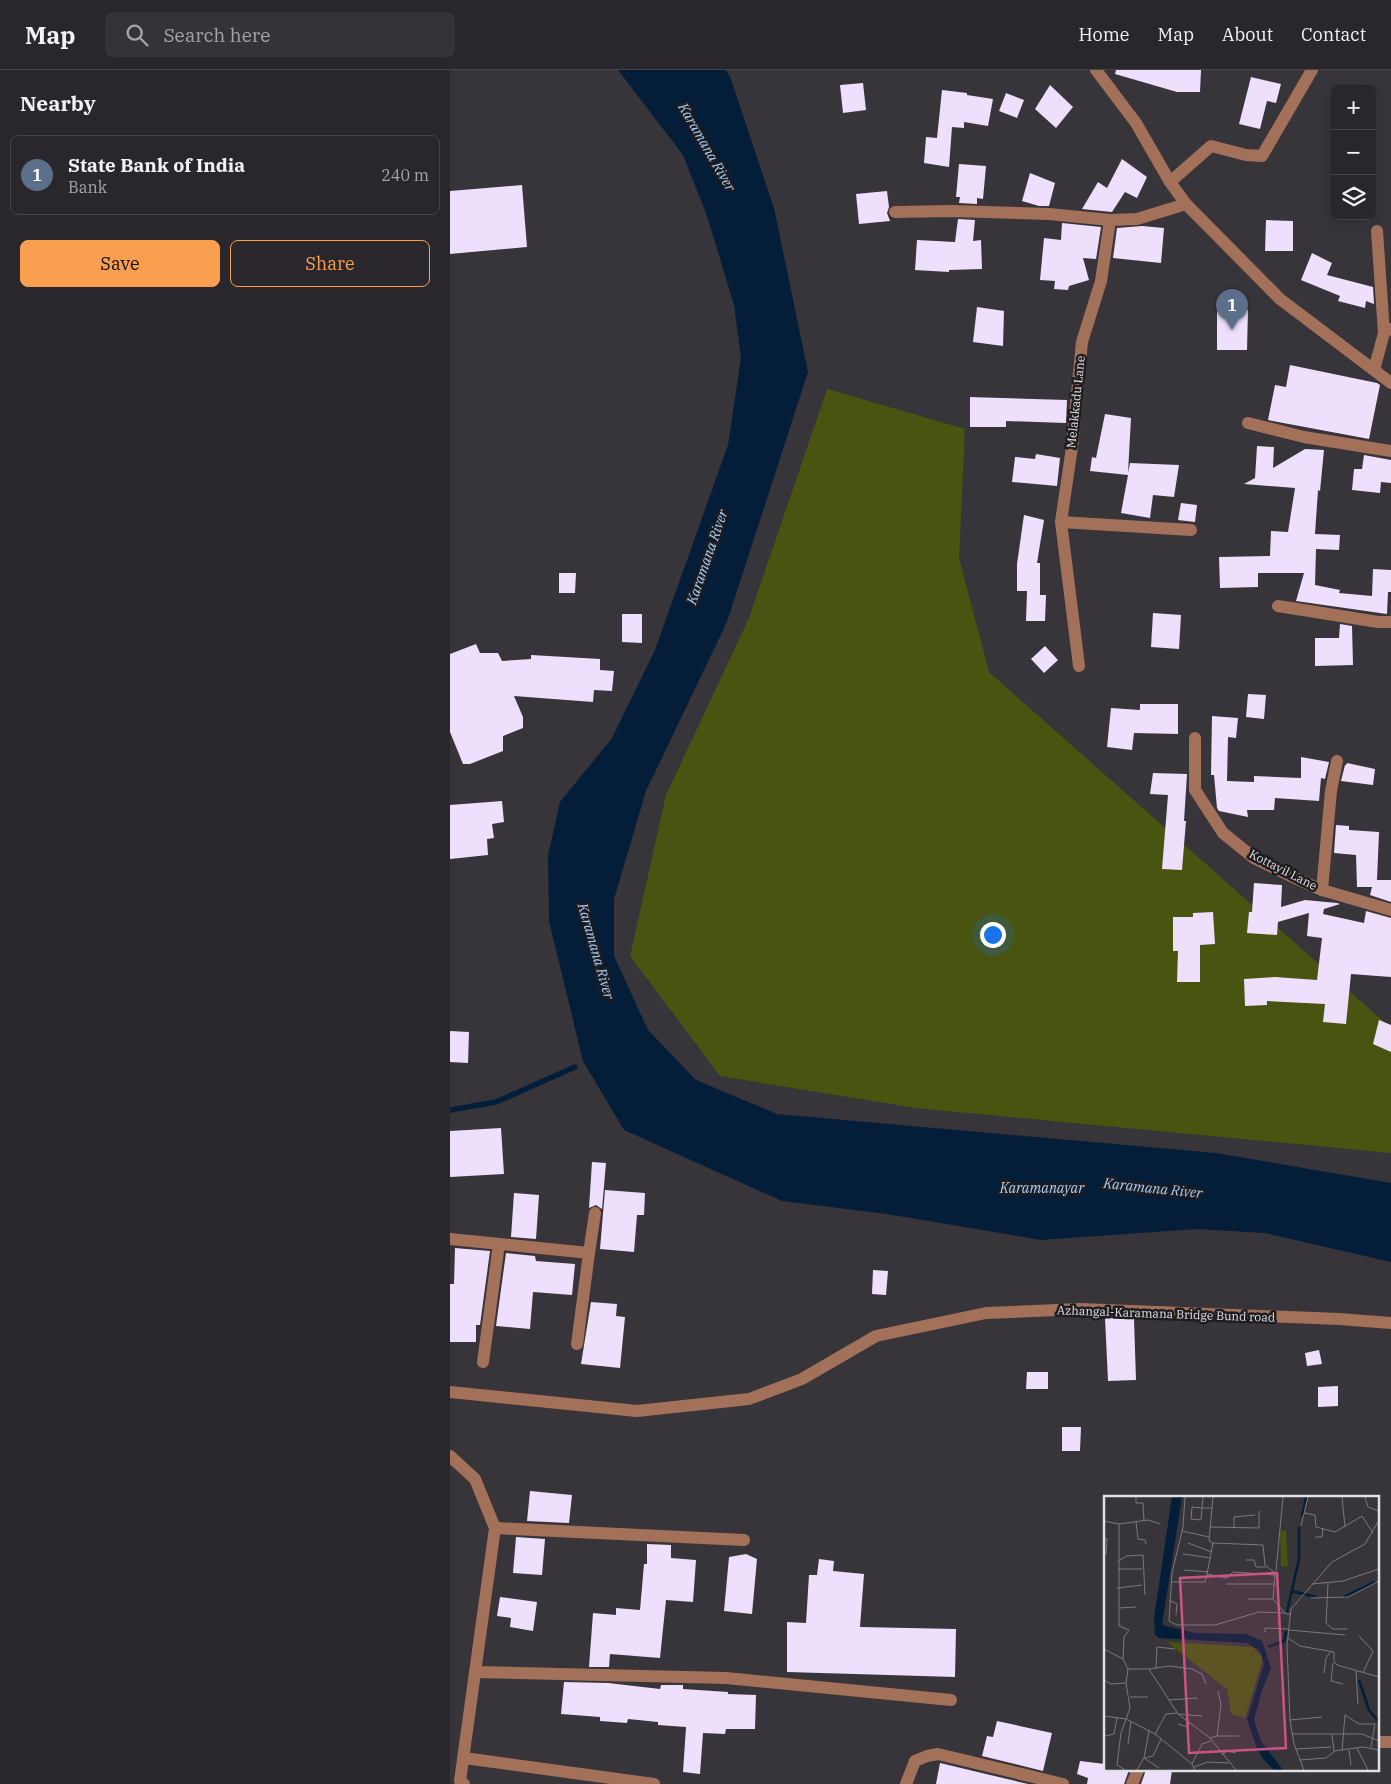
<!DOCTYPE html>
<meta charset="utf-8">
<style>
:root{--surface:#29272c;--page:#353338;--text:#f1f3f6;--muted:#a5a5a9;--line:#454448;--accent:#fa9f4f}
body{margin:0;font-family:"IBM Plex Serif",serif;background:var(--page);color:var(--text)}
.controls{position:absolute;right:15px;top:15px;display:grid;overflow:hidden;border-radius:8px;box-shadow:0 5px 20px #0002}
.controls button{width:45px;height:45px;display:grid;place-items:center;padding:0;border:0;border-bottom:1px solid var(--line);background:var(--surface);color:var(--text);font:25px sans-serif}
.you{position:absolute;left:542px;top:864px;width:18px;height:18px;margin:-12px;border:4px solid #fff;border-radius:50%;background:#1a73e8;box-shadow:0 0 0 8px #1a73e833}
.badge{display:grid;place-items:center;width:32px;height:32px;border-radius:50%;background:var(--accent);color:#fff;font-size:16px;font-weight:700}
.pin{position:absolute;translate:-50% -41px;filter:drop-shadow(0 1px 2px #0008)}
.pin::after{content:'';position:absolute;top:26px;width:18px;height:15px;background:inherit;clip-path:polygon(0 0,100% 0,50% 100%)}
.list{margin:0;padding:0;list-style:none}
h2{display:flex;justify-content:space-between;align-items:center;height:65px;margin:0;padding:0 20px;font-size:21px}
h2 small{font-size:16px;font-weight:400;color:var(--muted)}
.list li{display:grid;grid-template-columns:32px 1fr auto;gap:15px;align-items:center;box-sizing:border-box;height:80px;margin:0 10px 10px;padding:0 10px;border:1px solid var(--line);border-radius:8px}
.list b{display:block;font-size:19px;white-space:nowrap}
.list p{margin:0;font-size:16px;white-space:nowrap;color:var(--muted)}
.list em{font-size:16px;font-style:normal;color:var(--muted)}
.actions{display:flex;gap:10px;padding:15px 20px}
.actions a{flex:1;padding:11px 0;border:1px solid var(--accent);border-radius:8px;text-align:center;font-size:18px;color:var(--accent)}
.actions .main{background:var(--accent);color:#111}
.icon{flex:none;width:28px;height:28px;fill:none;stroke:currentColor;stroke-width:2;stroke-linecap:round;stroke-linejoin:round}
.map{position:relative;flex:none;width:941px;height:1714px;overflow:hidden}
header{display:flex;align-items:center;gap:30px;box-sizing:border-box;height:70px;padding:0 25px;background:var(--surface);border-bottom:1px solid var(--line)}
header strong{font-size:24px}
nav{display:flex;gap:28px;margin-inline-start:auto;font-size:18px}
.search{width:350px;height:45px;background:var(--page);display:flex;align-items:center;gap:12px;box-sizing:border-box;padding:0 18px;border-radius:8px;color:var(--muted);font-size:19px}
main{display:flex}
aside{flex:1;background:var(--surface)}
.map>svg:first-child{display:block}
</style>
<header>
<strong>Map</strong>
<div class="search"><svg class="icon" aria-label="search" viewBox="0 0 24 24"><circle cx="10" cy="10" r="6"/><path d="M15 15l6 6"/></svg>Search here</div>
<nav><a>Home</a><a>Map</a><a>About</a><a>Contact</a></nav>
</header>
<main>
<aside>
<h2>Nearby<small></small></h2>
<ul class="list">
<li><span class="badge" style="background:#5c6f8a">1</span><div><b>State Bank of India</b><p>Bank</p></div><em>240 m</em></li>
</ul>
<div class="actions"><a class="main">Save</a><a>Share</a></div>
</aside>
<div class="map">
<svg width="941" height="1714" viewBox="0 0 941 1714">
<rect width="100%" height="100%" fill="#37343a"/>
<path fill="#495411" d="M 377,319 L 515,359 L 509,488 L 539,602 L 941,958 L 941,1083 L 465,1038 L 270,1006 L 180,886 L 216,725 L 299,548 Z"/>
<path fill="#041e39" d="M 168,0 L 276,0 L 281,9 L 324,138 L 358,302 L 277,552 L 196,721 L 164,829 L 164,886 L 198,960 L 246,1010 L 327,1044 L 766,1083 L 941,1113 L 941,1192 L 815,1163 L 747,1159 L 591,1170 L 437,1144 L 332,1131 L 174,1060 L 133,991 L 99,851 L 98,785 L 110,732 L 162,668 L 205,580 L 278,375 L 291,288 L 284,235 L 257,146 L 233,85 Z"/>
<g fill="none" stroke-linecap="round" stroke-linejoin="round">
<path stroke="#041e39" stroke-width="5.5" d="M 0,1040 L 46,1032 L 125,997"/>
</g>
<g fill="#eee0fc">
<path d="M 666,0 L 751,0 L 750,22 L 727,22 L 665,4 Z"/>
<path d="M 801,7 L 831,14 L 826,33 L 817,31 L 810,59 L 789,54 Z"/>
<path d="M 413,13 L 416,40 L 393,43 L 390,15 Z"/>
<path d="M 600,15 L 623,37 L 606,58 L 585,39 Z"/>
<path d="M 492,20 L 517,23 L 517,25 L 543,29 L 538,56 L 514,52 L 514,58 L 502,57 L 499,97 L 474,93 L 476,67 L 487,68 Z"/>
<path d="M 556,23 L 574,30 L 567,48 L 549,41 Z"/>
<path d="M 672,89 L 697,107 L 687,128 L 675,122 L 662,142 L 632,139 L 648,112 L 657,118 Z"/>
<path d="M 509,94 L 536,96 L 533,129 L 527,128 L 527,134 L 509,133 L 510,127 L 506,127 Z"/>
<path d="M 580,103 L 605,113 L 599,136 L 589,136 L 572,131 Z"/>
<path d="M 72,115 L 77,177 L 0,184 L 0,121 Z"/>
<path d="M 437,121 L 439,137 L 437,143 L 440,151 L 409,154 L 406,124 Z"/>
<path d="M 508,149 L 525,150 L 523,171 L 531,170 L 532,199 L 499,200 L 499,202 L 465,200 L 467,170 L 505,172 Z"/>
<path d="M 816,150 L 843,151 L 843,181 L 815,181 Z"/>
<path d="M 612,153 L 651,157 L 646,189 L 633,188 L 639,210 L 619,216 L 618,220 L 604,219 L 605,211 L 590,210 L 594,168 L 611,170 Z"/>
<path d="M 692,156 L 714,158 L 711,193 L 663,188 L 667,158 Z"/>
<path d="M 862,183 L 882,193 L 877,205 L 923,217 L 924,234 L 916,231 L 915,238 L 888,231 L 890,226 L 851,210 Z"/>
<path d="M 527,237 L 554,241 L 553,276 L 523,272 Z"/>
<path d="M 767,240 L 798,240 L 797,280 L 767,280 Z"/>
<path d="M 840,295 L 927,313 L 930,315 L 919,369 L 818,350 L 825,315 L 836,317 Z"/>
<path d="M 520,327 L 617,330 L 616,353 L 556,351 L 556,357 L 520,357 Z"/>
<path d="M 655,344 L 681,348 L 678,403 L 680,393 L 729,395 L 724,427 L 703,425 L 700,448 L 671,443 L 678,405 L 640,401 L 642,387 L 646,388 Z"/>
<path d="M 807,376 L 824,377 L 823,398 L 855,379 L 874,380 L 870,421 L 868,420 L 865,464 L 890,465 L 889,480 L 866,479 L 865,515 L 890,520 L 889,523 L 922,526 L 923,499 L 941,500 L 941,522 L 938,522 L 937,544 L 846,531 L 854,503 L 808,503 L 808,517 L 770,518 L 769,487 L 820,486 L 821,461 L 838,462 L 845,418 L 794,414 L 805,408 Z"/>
<path d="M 586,384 L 610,388 L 607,416 L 562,412 L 565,387 L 585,389 Z"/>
<path d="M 914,385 L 941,390 L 941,413 L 931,412 L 930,423 L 902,420 L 904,399 L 912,399 Z"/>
<path d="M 731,433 L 747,435 L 745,452 L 728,450 Z"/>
<path d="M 574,445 L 594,450 L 587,493 L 590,493 L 590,525 L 596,525 L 595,551 L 576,551 L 577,521 L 567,521 L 567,494 Z"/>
<path d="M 109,503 L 126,503 L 125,523 L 109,523 Z"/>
<path d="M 703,543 L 731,545 L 729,579 L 701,577 Z"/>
<path d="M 172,544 L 192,544 L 192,573 L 172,572 Z"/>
<path d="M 890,554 L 902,556 L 903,595 L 865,596 L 865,568 L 889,568 Z"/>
<path d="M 26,574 L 30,583 L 48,583 L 52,591 L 81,589 L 81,585 L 150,589 L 150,600 L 164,601 L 162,621 L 144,620 L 143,632 L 64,626 L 73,647 L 73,658 L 53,666 L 53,681 L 20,694 L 13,694 L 0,662 L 0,584 Z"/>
<path d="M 595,576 L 608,590 L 594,603 L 581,589 Z"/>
<path d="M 798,624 L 816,625 L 814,649 L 796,647 Z"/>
<path d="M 690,634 L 728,634 L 728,664 L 684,663 L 682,680 L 657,677 L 661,638 L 690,640 Z"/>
<path d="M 762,646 L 788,648 L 786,668 L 778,667 L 777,711 L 804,712 L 804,706 L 851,708 L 851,687 L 879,692 L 875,709 L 871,708 L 869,731 L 825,728 L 824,740 L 797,740 L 798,747 L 769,741 L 767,738 L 764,705 L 761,705 Z"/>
<path d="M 897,693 L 925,699 L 923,715 L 891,711 L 895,695 L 896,695 Z"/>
<path d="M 703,703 L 737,704 L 734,751 L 736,751 L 732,800 L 712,799 L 718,725 L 700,724 Z"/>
<path d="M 52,731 L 54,752 L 42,754 L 44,768 L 37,769 L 38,785 L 0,789 L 0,735 Z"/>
<path d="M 886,755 L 899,756 L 899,760 L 929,762 L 927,810 L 941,810 L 941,832 L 920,825 L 922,817 L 907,817 L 906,785 L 884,783 Z"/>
<path d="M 804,813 L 832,815 L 831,837 L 855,830 L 887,833 L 890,834 L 874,839 L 873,844 L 914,853 L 916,841 L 941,848 L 941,907 L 901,904 L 896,954 L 873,952 L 875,934 L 817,931 L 817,935 L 795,936 L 794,909 L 825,907 L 867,910 L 872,868 L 857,866 L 859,843 L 828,852 L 827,865 L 797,863 L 799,842 L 802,842 Z"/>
<path d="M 763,842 L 765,874 L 750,875 L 750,912 L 727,912 L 728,881 L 723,881 L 723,847 L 743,847 L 743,843 Z"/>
<path d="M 929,950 L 941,955 L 941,982 L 923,974 Z"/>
<path d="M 0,961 L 19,962 L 18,993 L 0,992 Z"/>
<path d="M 51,1058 L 54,1104 L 0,1107 L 0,1061 Z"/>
<path d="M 142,1092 L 156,1093 L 152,1139 L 146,1135 L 139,1138 Z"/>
<path d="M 155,1120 L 195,1123 L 194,1145 L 187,1145 L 184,1182 L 150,1179 Z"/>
<path d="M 64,1123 L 89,1125 L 86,1169 L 61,1167 Z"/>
<path d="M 5,1178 L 40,1181 L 30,1255 L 26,1255 L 26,1272 L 0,1272 L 0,1214 L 4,1214 Z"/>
<path d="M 56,1183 L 85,1186 L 86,1191 L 125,1194 L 122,1225 L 83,1222 L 80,1259 L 46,1256 Z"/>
<path d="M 423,1200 L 438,1201 L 436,1225 L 422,1224 Z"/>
<path d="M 141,1232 L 167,1234 L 166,1246 L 175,1247 L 170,1298 L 131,1294 Z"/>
<path d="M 655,1248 L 684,1249 L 686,1310 L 658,1311 Z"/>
<path d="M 869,1280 L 872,1294 L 857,1296 L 855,1283 Z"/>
<path d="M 577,1302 L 598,1302 L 598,1319 L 576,1319 Z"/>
<path d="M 888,1316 L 888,1336 L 868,1337 L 868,1317 Z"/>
<path d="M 612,1357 L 631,1357 L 630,1381 L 612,1381 Z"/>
<path d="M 80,1421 L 122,1425 L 119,1453 L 77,1451 Z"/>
<path d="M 66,1467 L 95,1469 L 92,1505 L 63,1503 Z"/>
<path d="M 197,1474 L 221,1475 L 221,1488 L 246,1490 L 243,1532 L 216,1530 L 210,1588 L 160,1584 L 159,1597 L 139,1597 L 143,1543 L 166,1545 L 166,1538 L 190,1540 L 194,1494 L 197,1494 Z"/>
<path d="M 296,1484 L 307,1489 L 302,1544 L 274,1541 L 279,1487 Z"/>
<path d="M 369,1489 L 384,1491 L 383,1501 L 414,1504 L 410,1557 L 506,1559 L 505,1607 L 337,1602 L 337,1552 L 356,1553 L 359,1505 L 367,1505 Z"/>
<path d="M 50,1527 L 87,1532 L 83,1561 L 60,1557 L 61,1548 L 47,1546 Z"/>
<path d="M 114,1612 L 158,1613 L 210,1619 L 211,1615 L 233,1615 L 233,1619 L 278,1622 L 278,1624 L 306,1625 L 305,1659 L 276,1659 L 275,1664 L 253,1663 L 250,1704 L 233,1702 L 236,1657 L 208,1655 L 208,1652 L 178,1649 L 177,1653 L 150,1651 L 150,1647 L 111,1644 Z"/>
<path d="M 547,1651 L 602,1663 L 593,1701 L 532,1686 L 537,1666 L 543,1667 Z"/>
<path d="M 630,1691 L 655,1694 L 655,1700 L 679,1700 L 674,1714 L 637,1714 L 638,1708 L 627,1704 Z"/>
<path d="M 490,1693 L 578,1714 L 486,1714 Z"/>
<path d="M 696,1700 L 722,1700 L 720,1714 L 691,1714 Z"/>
</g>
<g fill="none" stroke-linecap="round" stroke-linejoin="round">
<g stroke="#a37159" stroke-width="12">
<path d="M 646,0 L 686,53 L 720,112 L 736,134 L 830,229 L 941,313"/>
<path d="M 720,112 L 761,76 L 796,85 L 812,86 L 862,0"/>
<path d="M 445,142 L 503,141 L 599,144 L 660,150"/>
<path d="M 927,161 L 934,263"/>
<path d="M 924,300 L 934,263 L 939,259"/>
<path d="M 798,353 L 854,367 L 941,381"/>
<path d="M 611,452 L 741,460"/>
<path d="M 828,536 L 928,552 L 941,552"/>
<path d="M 629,596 L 611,452 L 622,377 L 632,272 L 651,211 L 660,150 L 687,149 L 736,134"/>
<path d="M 745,668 L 745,720 L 773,763 L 804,788 L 845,808 L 872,820 L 941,840"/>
<path d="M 872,820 L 881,721 L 887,691"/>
<path d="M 0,1169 L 139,1183 L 145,1143"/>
<path d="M 127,1274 L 139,1183"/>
<path d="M 33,1292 L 49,1174"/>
<path d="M 0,1322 L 187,1341 L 299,1329 L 352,1309 L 426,1266 L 536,1243 L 630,1239 L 889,1249 L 941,1253"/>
<path d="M 0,1386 L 25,1409 L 45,1458 L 10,1711 L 14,1714"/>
<path d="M 45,1458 L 294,1470"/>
<path d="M 25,1602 L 276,1608 L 501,1630"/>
<path d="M 927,1672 L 941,1672"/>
<path d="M 14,1688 L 204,1714"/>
<path d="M 456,1714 L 465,1691 L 477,1686 L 488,1684 L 613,1714"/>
<path d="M 682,1714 L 688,1700"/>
</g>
</g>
<g text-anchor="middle" stroke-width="5" stroke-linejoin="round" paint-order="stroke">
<g font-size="12" fill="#e2e0e4" stroke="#1e1c1f">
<text transform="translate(626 332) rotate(-84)" y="4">Melakkadu Lane</text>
<text transform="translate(833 800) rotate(27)" y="4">Kottayil Lane</text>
<text transform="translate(716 1244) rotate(2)" y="4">Azhangal-Karamana Bridge Bund road</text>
</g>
<g font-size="14" font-style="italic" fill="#a6d0fe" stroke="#1e1c1f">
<text transform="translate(257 77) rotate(60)" y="5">Karamana River</text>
<text transform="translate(257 487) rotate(-71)" y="5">Karamana River</text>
<text transform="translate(146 881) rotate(74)" y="5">Karamana River</text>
<text x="592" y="1123">Karamanayar</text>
<text transform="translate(703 1118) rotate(6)" y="5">Karamana River</text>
</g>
</g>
<g transform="translate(654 1426)">
<rect width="275" height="275" fill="#37343a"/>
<path d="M 182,34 L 184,70 L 177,71 L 176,35 ZM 63,146 L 149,151 L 159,162 L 141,222 L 127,218 L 123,193 Z" fill="#495411"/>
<path d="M 68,1 L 78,1 L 58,129 L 92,137 L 142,138 L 158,145 L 167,172 L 158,194 L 150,224 L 157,245 L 179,274 L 170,274 L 160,264 L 153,253 L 143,223 L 160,168 L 156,155 L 143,147 L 55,142 L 51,139 L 50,122 Z" fill="#041e39"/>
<path fill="none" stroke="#041e39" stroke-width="2.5" d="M 198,20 L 202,1M 187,95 L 213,101M 240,101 L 271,86M 183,116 L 195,63 L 195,31M 164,151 L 180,145 L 182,135M 255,184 L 265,214 L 275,226"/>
<path fill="none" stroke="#7b797e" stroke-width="1" d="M 32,1 L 32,7 L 39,7 L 40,25M 81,1 L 79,31 L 68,77 L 65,125 L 73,129 L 111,129 L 155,116 L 181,117M 99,1 L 98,12 L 97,24 L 87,23 L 88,11 L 98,12 L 108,12M 109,1 L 105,45 L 109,47 L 103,78 L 123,82 L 129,76 L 171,79M 238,1 L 241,31M 261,1 L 264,11 L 275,15M 200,17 L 211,19 L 212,31 L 231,36 L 258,20 L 269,37M 0,25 L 15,28 L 15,130 L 25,134 L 20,141 L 19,163M 32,26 L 34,43 L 41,44 L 42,48M 15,28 L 44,24 L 56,28M 197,30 L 204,1M 107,31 L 155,32 L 155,15M 130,31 L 130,21 L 151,19M 78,35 L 105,41M 211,41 L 218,41 L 219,32M 0,43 L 3,43 L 2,58M 84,47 L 108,56M 109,47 L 159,49 L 161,69 L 171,77 L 169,103 L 182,118 L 186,118M 79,58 L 107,62M 142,64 L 150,64 L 152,71 L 162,71M 14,65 L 23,60 L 39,59 L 41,99M 14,73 L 38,73M 80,74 L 104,76M 172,75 L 179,1M 67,86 L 101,86 L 103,78M 224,87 L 222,127 L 229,133 L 243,133M 122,88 L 171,88M 208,88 L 239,85 L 275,73M 13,92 L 38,89M 207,102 L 244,101 L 275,85M 144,103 L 169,103M 65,104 L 73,108 L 72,119M 14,112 L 32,111M 185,134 L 241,139M 161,136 L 161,132 L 184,133M 255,140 L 269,155 L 259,177M 184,142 L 196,150 L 230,156 L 230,166 L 233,169 L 275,181M 0,153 L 19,163 L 24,173 L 45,173 L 74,218 L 106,242 L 132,274M 229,167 L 227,185 L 239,188M 52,172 L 53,151 L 71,153M 45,173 L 65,170 L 88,173 L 98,178 L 102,188M 252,175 L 254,208M 220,177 L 222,162 L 227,155M 0,184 L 7,188 L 22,187M 26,201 L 44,201M 65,204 L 94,202M 74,218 L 98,220M 0,220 L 22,223 L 51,238 L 88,268 L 91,274M 186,224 L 218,221M 74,228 L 84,231 L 85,226M 51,238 L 62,218 L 73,217M 188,238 L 258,238 L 275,245M 228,239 L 230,255 L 259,251 L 275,254M 1,240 L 10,238 L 13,221M 113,240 L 135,240M 106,242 L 113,240 L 117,209 L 114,195M 24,248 L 27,225M 253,252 L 264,274M 192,253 L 227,251M 245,254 L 247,269M 238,255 L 241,219 L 255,228 L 271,228 L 267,251M 118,259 L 123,255 L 132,257M 40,262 L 55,272M 41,262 L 49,260 L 57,243M 196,264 L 222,262 L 231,255M 88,268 L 98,248 L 107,245M 90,271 L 104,266 L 125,267M 21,274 L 13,269 L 17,237 L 26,212 L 22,187 L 24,173M 33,274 L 40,262 L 45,235M 200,274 L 190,248 L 186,224 L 183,150 L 187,113 L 228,66 L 261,48 L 275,24"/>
<path fill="#cc5484" fill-opacity="0.15" stroke="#cc5484" stroke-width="2.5" d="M 173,77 L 182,252 L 85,257 L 76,82 Z"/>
<rect width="275" height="275" fill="none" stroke="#e2e0e4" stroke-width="2.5"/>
</g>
</svg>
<div class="controls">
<button>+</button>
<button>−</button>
<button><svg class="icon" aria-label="layers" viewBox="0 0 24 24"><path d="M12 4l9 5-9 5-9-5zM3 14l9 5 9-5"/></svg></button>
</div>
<div class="you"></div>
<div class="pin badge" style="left:782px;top:260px;background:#5c6f8a">1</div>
</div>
</main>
